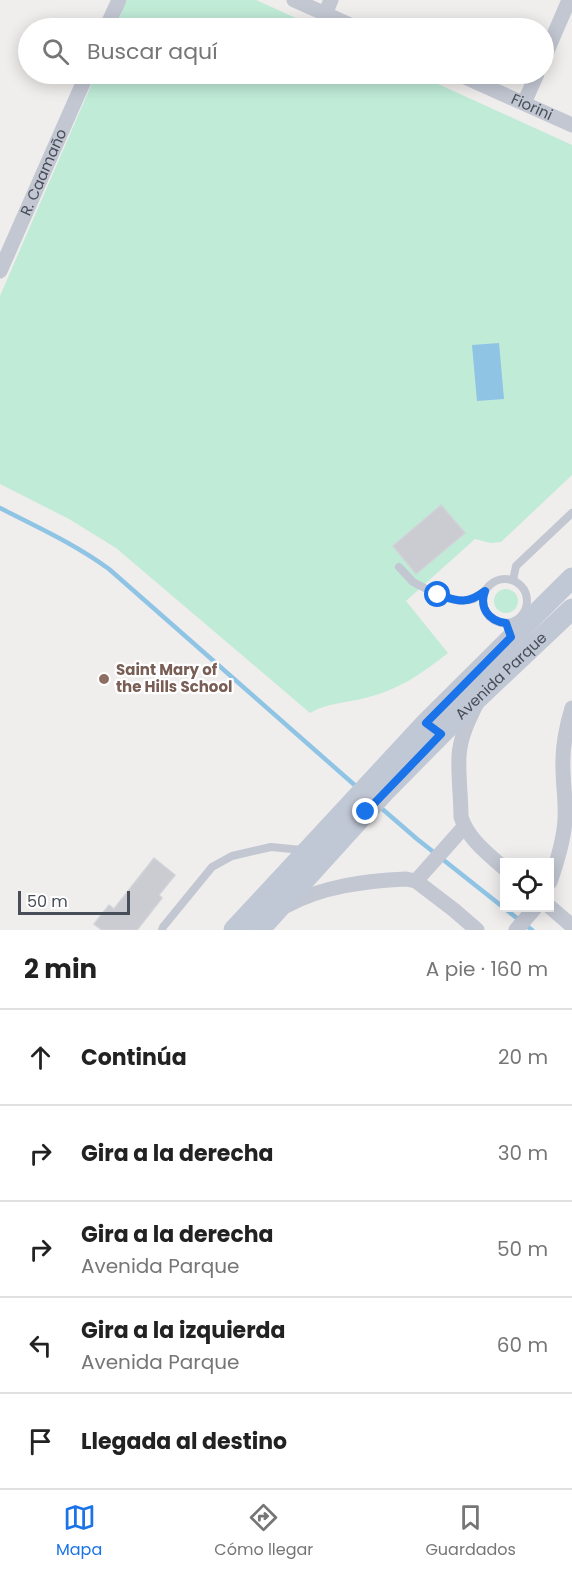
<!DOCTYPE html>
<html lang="es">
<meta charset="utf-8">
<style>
:root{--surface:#fff;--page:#f2f2f2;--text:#222;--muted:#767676;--line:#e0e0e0;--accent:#1a73e8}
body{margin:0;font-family:Poppins,sans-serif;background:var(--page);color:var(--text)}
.controls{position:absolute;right:18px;bottom:18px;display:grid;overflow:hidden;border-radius:0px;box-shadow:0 3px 15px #0003}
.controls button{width:54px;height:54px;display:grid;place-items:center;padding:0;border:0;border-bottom:2px solid var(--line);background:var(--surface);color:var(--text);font:30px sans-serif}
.scale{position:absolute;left:18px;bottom:15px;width:112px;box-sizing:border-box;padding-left:6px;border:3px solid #474e59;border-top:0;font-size:16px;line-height:21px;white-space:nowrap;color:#474e59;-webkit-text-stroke:4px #fff;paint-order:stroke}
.stop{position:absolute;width:18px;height:18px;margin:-14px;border:4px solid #1a73e8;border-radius:50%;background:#fff}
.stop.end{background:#1a73e8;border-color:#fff;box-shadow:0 2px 6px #0008}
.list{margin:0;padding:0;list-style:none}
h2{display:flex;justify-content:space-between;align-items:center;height:78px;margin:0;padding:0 24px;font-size:26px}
h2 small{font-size:20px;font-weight:400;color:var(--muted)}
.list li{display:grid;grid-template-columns:39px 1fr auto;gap:18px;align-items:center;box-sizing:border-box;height:96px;padding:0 24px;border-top:2px solid var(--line)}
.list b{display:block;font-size:22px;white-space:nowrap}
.list p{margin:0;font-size:20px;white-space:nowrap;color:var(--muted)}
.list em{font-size:20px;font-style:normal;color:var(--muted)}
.icon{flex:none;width:33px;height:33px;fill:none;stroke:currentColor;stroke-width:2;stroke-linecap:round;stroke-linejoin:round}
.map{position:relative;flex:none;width:572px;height:930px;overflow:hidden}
.search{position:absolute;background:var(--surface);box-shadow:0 3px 15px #0003;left:18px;right:18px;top:18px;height:66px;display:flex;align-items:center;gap:15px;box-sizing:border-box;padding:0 21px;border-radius:33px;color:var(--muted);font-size:22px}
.sheet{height:558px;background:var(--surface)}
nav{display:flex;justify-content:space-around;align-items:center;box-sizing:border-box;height:84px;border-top:2px solid var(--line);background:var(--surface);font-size:16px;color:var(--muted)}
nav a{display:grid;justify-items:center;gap:3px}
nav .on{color:var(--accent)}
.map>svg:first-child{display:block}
</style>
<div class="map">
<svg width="572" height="930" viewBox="0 0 572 930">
<rect width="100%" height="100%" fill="#f0eeed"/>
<g fill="#bfebd7">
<path d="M 127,0 L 256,0 L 318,28 L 115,28 Z"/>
<path d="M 96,74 L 416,74 L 572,145 L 572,475 L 501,542 L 491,543 L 475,539 L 406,601 L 448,653 C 420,675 400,689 365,698 C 346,703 326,703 310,713 L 116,548 L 69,519 L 0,484 L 0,296 Z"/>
<circle cx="506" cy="601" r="12"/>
</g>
<path fill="#8fc4e5" d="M 499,343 L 504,399 L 477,401 L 472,345 Z"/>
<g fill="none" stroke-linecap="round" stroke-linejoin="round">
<g stroke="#8fc4e5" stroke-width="4.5">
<path d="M 0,508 C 37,527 75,544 109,569 L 358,788"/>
<path d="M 380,807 L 417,839 L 532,930"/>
</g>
</g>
<g fill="#cbccd2" stroke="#d2d3d9" stroke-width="1.5">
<path d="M 441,505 L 465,533 L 416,574 L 393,546 Z"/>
<path d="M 154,858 L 175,875 L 159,895 L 162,898 L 137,930 L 102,930 L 94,924 L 109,905 L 114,909 Z"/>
</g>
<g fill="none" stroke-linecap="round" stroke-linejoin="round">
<g stroke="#c2c7d2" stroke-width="8">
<path d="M 399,567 L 413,582 L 438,595 L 459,601 L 474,599 L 484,591"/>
<circle cx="505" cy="601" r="22"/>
<path d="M 513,580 L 516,566 L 572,513"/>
<path d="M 162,930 L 163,927 L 212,867 L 232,856 L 271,847 L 302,850"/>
</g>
<g stroke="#c2c7d2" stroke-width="15">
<path d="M 294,0 L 357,28"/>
<path d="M 325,14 L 331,0"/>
<path d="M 106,28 L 119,0"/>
<path d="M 544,58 L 569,0"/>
<path id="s1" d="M 458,74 L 572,125"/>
<path d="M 524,103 L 537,74"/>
<path id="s2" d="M 0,271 L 87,74"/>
<path d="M 477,703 C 469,719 460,737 459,756 C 458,776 461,797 461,817 C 468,839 488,854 504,868"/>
<path d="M 416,881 L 464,827"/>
<path d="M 550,882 C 557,862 564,840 565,819 C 566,802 563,784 563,768 C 562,747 566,728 572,708"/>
<path d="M 286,906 C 323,886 365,881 406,879 L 416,881 L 454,910 L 477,930"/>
<path d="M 550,907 L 572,926"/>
<path d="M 516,930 L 535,908"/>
</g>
<g stroke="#c1c8d5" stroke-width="21">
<path d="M 234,930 L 426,723 L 572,578"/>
<path id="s3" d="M 259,930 L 386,790 L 462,713 L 572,609"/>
</g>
</g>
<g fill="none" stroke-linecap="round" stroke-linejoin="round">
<path stroke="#1a73e8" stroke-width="8" d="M 366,812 L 441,734 L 426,723 L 511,637 L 506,623 C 488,621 479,607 485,591 C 467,605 458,601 438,595"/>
</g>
<circle fill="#8d6e63" stroke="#fff" stroke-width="2" cx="104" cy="679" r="6"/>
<g text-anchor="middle" stroke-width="4.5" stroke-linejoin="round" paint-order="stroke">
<g font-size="15" fill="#474e59" stroke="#fff">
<text dy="5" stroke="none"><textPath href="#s1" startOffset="81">Fiorini</textPath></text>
<text dy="5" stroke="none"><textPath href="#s2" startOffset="108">R. Caamaño</textPath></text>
<text dy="5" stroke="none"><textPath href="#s3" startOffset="351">Avenida Parque</textPath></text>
</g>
<g font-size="15" font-weight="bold" fill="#785e54" stroke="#fff" text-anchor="start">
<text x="116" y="675">Saint Mary of<tspan x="116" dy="17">the Hills School</tspan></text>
</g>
</g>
</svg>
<div class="controls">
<button><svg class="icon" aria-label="locate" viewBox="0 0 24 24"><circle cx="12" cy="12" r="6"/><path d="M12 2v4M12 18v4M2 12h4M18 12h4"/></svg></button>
</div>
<div class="scale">50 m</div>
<div class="stop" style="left:438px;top:595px"></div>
<div class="stop end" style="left:366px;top:812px"></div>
<div class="search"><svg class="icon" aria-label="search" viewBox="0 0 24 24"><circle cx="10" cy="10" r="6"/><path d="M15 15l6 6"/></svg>Buscar aquí</div>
</div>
<section class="sheet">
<h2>2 min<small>A pie · 160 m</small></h2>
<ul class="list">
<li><svg class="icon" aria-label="ahead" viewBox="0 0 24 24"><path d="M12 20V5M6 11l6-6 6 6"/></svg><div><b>Continúa</b></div><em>20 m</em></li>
<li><svg class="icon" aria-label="right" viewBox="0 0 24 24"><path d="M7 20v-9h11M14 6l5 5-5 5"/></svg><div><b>Gira a la derecha</b></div><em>30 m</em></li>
<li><svg class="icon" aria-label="right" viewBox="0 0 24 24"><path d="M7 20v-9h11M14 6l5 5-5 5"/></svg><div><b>Gira a la derecha</b><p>Avenida Parque</p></div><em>50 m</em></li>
<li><svg class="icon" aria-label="left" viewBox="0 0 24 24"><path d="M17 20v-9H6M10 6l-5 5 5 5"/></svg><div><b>Gira a la izquierda</b><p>Avenida Parque</p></div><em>60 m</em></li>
<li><svg class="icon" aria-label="arrive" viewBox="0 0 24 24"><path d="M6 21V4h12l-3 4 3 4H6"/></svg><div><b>Llegada al destino</b></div></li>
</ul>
</section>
<nav>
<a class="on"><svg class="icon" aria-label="map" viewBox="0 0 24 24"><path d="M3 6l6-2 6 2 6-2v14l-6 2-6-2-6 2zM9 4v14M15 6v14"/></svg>Mapa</a>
<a><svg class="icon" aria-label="directions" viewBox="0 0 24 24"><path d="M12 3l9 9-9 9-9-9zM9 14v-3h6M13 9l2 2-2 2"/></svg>Cómo llegar</a>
<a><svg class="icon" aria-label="saved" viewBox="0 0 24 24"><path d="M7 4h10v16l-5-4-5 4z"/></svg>Guardados</a>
</nav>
